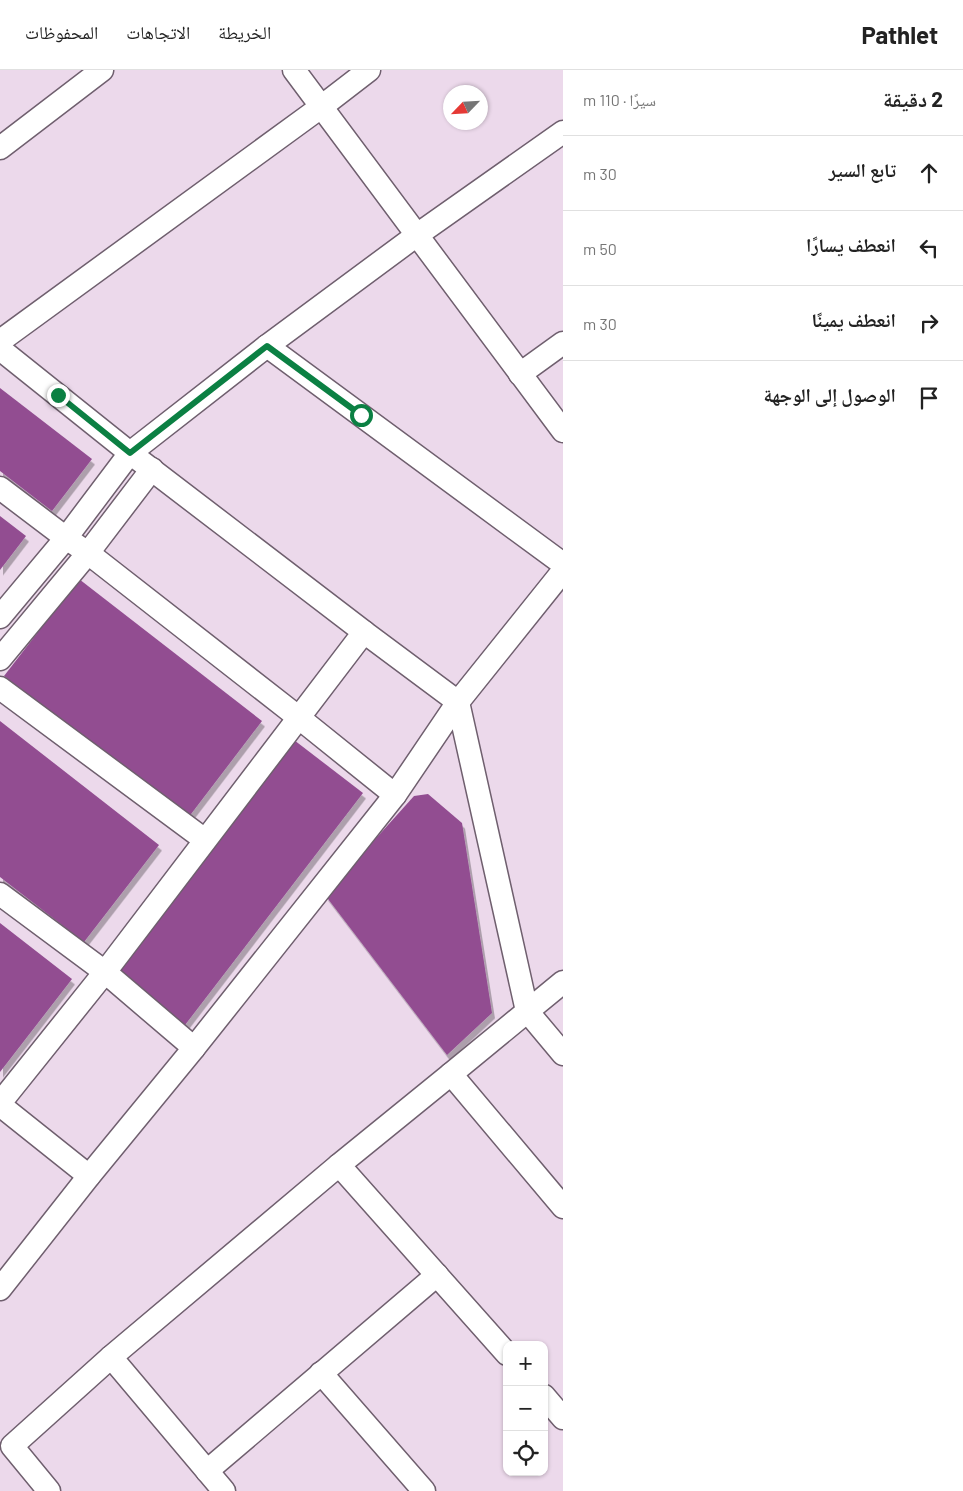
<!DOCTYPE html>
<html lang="ar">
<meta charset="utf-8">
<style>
:root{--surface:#fff;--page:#f2f2f2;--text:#222;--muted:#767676;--line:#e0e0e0}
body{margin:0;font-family:Barlow,"Noto Naskh Arabic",sans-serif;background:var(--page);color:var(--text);direction:rtl}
.controls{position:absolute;right:15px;bottom:15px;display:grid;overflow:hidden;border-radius:10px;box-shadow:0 1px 4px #0004}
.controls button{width:45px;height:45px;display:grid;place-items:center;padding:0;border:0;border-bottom:1px solid var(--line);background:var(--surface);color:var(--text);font:25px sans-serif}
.compass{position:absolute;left:443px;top:15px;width:45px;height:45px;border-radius:50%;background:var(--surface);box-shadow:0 1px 4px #0004;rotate:245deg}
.stop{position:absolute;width:15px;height:15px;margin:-11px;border:4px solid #0b8043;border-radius:50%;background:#fff}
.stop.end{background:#0b8043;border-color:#fff;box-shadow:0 1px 5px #0008}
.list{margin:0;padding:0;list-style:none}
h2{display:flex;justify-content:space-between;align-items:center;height:65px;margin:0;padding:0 20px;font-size:21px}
h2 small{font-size:16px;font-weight:400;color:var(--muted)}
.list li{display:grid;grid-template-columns:32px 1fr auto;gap:15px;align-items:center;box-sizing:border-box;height:75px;padding:0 20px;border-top:1px solid var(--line)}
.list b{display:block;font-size:19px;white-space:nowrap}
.list em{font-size:16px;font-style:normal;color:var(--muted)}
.icon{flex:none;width:28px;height:28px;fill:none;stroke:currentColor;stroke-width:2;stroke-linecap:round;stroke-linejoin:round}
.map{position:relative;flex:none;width:563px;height:1421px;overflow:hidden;direction:ltr}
header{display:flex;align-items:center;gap:30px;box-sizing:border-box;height:70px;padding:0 25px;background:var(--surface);border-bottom:1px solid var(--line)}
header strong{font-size:24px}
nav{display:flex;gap:28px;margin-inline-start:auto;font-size:18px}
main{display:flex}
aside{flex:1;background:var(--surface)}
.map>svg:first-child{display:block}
</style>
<header>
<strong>Pathlet</strong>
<nav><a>الخريطة</a><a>الاتجاهات</a><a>المحفوظات</a></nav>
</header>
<main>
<aside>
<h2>2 دقيقة<small>سيرًا · 110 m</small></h2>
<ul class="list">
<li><svg class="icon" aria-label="ahead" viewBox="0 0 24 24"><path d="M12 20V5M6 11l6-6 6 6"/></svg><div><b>تابع السير</b></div><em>30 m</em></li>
<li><svg class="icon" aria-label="left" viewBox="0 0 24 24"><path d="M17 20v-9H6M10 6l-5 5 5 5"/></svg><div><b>انعطف يسارًا</b></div><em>50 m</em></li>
<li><svg class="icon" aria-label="right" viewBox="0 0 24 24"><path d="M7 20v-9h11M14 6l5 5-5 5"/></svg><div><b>انعطف يمينًا</b></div><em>30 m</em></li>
<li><svg class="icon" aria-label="arrive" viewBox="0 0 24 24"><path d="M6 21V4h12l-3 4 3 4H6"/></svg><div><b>الوصول إلى الوجهة</b></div></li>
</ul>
</aside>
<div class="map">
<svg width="563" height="1421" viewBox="0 0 563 1421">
<defs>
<filter id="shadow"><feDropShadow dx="3" dy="5.5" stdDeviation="0" flood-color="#0004"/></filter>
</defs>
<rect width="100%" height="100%" fill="#ecd9eb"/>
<g fill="#924d91" filter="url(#shadow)">
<path d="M 0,318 L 92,389 L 52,441 L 0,401 Z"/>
<path d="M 0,446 L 26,466 L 0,500 Z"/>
<path d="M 79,509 L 262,651 L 188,748 L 4,606 Z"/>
<path d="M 0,651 L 159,775 L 84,872 L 0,807 Z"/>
<path d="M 294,670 L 363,723 L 185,955 L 116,902 Z"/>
<path d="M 428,724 L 462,753 L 492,943 L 447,985 L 325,825 L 414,726 Z"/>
<path d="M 0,853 L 72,909 L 0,1002 Z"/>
</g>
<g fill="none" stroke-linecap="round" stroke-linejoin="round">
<defs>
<g id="minor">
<path d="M 294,0 L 563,361"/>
<path d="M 0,78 L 102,0"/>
<path d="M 0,271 L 321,37 L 369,0"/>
<path d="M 267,276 L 563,494"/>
<path d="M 0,279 L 130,383 L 364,562 L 105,902 L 0,1033"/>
<path d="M 520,304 L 563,273"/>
<path d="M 0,418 L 66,468 L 88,483 L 298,647 L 395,725 L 458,632 L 364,562"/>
<path d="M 563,501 L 458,632 L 527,941 L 563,984"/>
<path d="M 0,547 L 66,468 L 130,383 L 267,276 L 417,165 L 563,62"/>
<path d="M 0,589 L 88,483 L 152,399"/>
<path d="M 0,618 L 205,770"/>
<path d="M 0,824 L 105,902 L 194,978 L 89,1106 L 0,1219"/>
<path d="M 563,912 L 451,1004 L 563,1137"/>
<path d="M 194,978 L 395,725"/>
<path d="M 451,1004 L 339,1095 L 507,1284"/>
<path d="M 0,1035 L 89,1106"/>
<path d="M 111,1287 L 224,1421"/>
<path d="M 321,1303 L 424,1421"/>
<path d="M 544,1326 L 563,1348"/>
<path d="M 207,1401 L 437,1205"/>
<path d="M 49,1421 L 12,1376 L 111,1287 L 339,1095"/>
</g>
</defs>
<use href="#minor" stroke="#6f5f6e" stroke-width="25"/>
<use href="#minor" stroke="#fff" stroke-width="22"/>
</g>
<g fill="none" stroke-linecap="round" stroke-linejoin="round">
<path stroke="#0b8043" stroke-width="6" d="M 58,325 L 130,383 L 267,276 L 361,345"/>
</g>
</svg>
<div class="controls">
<button>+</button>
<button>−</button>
<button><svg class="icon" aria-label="locate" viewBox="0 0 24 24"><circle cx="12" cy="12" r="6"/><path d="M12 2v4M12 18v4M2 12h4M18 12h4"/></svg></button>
</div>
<svg class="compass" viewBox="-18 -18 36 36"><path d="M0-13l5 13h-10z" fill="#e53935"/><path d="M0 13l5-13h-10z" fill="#767676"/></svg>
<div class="stop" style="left:361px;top:345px"></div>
<div class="stop end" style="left:58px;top:325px"></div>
</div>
</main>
